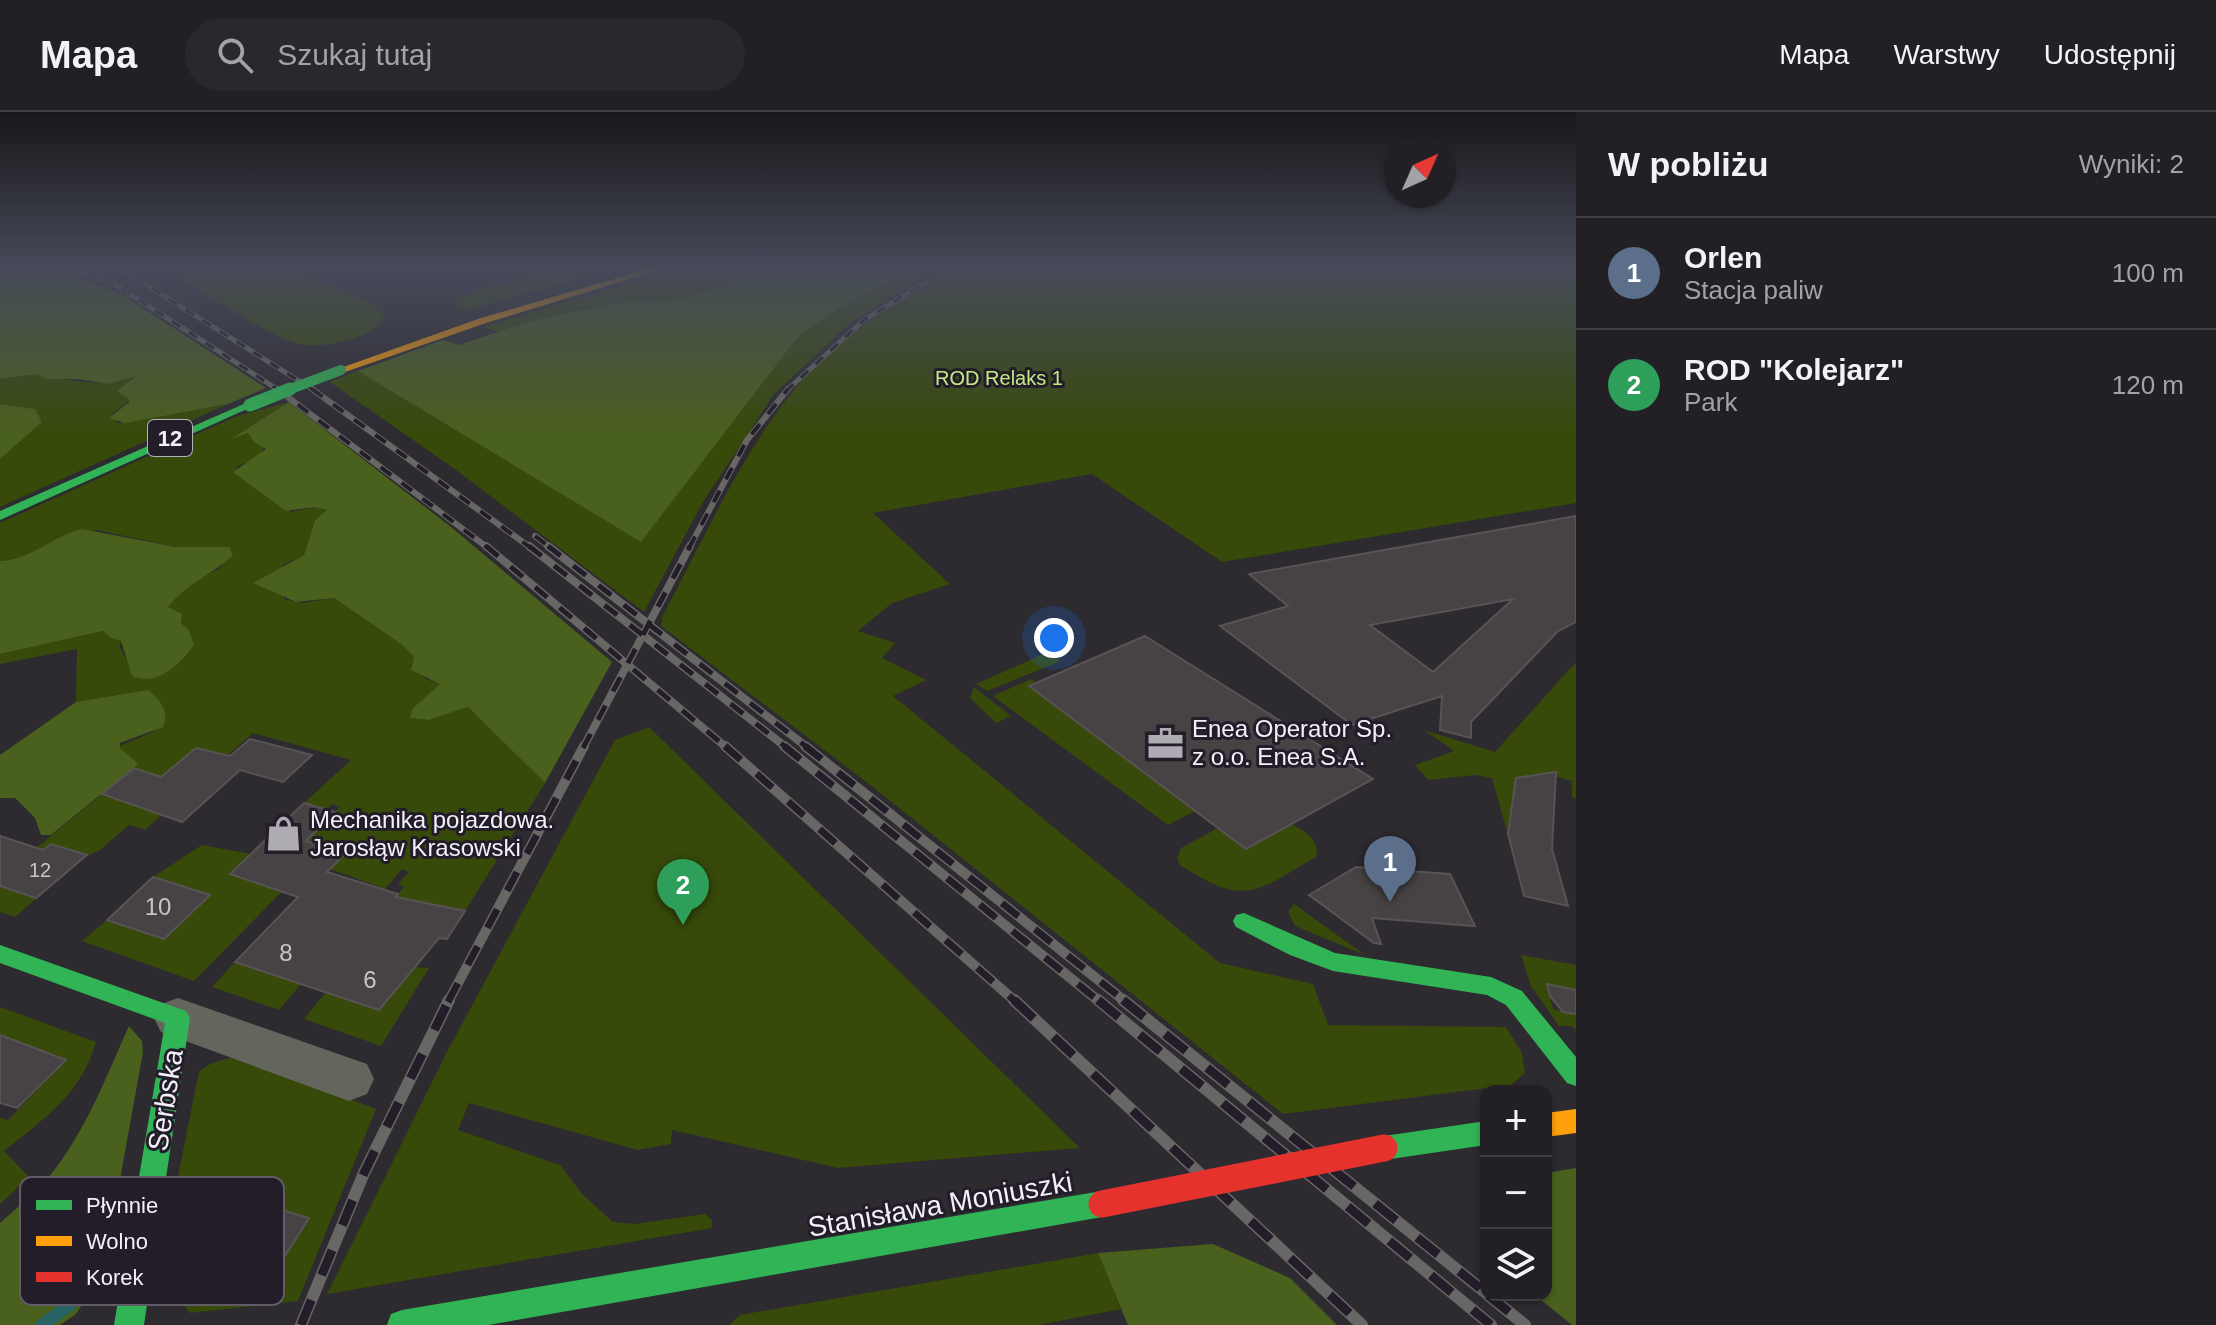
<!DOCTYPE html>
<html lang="pl">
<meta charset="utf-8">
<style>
:root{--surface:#222024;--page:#2a282c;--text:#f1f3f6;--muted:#a2a3a6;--line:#3f3e41;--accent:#bca0f2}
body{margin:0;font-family:Helvetica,sans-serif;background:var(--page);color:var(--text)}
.controls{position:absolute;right:24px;bottom:24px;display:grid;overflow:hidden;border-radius:16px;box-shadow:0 2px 6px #0004}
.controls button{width:72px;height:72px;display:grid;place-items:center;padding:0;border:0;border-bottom:2px solid var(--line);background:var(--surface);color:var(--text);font:40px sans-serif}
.compass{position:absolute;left:1384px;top:24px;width:72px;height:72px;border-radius:50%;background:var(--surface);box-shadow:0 2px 6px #0004;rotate:45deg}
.you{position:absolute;left:1054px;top:526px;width:28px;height:28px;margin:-20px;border:6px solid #fff;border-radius:50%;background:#1a73e8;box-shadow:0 0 0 12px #1a73e833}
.badge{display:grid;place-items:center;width:52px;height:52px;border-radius:50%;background:var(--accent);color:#fff;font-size:26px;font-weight:700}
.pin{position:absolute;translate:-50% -66px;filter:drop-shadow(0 2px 4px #0008)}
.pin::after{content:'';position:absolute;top:42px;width:28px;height:24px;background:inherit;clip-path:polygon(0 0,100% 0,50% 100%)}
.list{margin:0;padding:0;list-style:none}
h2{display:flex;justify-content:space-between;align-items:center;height:104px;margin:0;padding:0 32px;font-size:34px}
h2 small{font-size:26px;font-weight:400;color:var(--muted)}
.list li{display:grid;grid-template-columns:52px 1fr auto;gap:24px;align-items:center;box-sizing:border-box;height:112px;padding:0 32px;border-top:2px solid var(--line)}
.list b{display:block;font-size:30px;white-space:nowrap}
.list p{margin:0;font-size:26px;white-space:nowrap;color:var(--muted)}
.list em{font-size:26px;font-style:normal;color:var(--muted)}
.icon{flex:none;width:44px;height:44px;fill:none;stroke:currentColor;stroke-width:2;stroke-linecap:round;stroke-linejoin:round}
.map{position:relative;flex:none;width:1576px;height:1213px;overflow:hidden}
header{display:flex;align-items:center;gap:48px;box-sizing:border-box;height:112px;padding:0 40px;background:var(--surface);border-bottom:2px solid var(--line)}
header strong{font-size:38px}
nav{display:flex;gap:44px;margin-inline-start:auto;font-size:28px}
.search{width:560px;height:72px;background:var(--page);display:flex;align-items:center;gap:20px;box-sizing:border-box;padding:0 28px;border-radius:44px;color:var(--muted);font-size:30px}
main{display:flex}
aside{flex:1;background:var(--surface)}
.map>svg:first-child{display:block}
</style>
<header>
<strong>Mapa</strong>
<div class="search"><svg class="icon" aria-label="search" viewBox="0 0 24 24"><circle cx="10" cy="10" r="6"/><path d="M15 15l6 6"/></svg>Szukaj tutaj</div>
<nav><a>Mapa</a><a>Warstwy</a><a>Udostępnij</a></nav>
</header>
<main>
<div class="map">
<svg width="1576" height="1213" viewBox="0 0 1576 1213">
<rect width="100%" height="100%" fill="#2d2a30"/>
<g fill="#374a09">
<path d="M 161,155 L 281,155 L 373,191 L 384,206 C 370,229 314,240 289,229 C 245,210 203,179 161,155 Z"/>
<path d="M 562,155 L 620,155 L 470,197 L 458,197 L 456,188 L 477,179 Z"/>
<path d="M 683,155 L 786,155 L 679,188 L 628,189 L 534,208 L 498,220 L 484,215 Z"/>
<path d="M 923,155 L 941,155 L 850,211 L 774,282 L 703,390 L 644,500 L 456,358 L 330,270 L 358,259 L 793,231 C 829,195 878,177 923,155 Z"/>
<path d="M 960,155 L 1576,155 L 1576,391 L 1222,450 L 1092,362 L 873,401 L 950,472 L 892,491 L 858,519 L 895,531 L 882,546 L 926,568 L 893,584 L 1220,851 L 1313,872 L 1328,913 L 1506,915 L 1522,941 L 1525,961 L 1511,973 L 1283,1002 L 869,672 L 661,514 L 662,505 C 703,429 739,345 794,278 C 837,224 900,187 960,155 Z"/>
<path d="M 37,262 C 44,266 104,273 112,271 C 121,268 126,264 136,264 L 118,279 L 130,288 L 110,304 L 118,311 L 228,292 L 0,395 L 0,347 L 42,310 L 35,297 L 0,292 L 0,267 Z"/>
<path d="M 289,290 L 236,325 L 249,321 L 255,331 L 265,334 L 259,345 L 236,355 L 291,400 L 315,395 L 328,397 L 315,408 L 304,443 L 283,453 L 284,487 L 302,491 L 334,486 L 401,532 L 415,546 L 411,554 L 426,567 L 440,572 L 412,597 L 410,606 L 428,608 L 468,595 L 545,671 L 465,799 L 395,785 L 404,775 L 398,772 L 409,760 L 402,757 L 385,777 L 330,757 L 345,741 L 326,735 L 194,869 L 82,829 L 107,808 L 164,827 L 153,765 L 202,733 L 251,742 L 263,772 L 340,695 L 332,692 L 327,697 L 304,691 L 351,648 L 253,621 L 227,644 L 196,636 L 171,657 L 171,694 L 145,718 L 129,713 L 100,738 L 85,745 L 51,732 L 42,739 L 35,737 L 134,656 L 119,634 L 155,619 L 148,578 L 76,590 L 77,537 L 0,552 L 0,542 L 103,519 L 111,526 L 121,529 L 120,535 L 136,566 C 161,569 181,553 194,533 L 185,514 L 167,496 L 185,474 L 220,456 L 229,435 L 176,435 L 96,418 L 17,448 L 0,449 L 0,411 L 237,304 Z"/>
<path d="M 1048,540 L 1061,549 L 987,579 L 976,572 Z"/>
<path d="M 1576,550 L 1576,687 L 1572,685 L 1572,669 L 1547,662 L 1529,728 L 1508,723 L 1492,666 L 1475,663 L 1428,668 L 1415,653 L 1454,639 L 1424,618 L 1495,640 Z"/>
<path d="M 1031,567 L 1036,571 L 1030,575 L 1195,699 L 1168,713 L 993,584 Z"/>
<path d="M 974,575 L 1011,604 L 996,611 L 970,586 Z"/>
<path d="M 649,615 L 1080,1036 L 838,1056 L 672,1018 L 671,1032 L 638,1038 L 469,991 L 458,1018 L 560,1053 L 583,1083 L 613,1110 L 635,1112 L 705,1102 L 712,1108 L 712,1116 L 327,1182 L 448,938 L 615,628 Z"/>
<path d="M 1292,712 C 1304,719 1321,728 1316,745 C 1254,781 1245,795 1180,753 L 1177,747 L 1181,736 L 1218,716 L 1246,737 Z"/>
<path d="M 0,774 L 37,786 L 15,805 L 0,800 Z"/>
<path d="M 1294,792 L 1365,843 L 1295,814 L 1288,800 Z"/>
<path d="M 1521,843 L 1576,853 L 1576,878 L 1547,873 L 1553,897 L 1576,902 L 1576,918 L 1571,914 L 1559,914 L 1531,874 Z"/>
<path d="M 235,850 L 301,872 L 279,898 L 212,875 Z"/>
<path d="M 414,855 L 429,856 L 381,934 L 304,907 L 326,880 Z"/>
<path d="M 0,895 L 96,930 C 82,981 44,1007 4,1039 L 29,1065 L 0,1092 L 0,1006 L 8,1008 L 66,948 L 0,923 Z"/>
<path d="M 237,944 L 376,997 L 298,1189 L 190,1201 L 179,1185 L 187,1131 L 164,1135 L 199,959 L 212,951 Z"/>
<path d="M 1098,1141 L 1121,1197 L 1039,1213 L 729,1213 L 740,1203 Z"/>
</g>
<g fill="#4a601d">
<path d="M 0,155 L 49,155 L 121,182 L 266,276 L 228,292 L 125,311 L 109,306 L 129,290 L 129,287 L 117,279 L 136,264 L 109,272 L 78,267 L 47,267 L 37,262 L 0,267 Z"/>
<path d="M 785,155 L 923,155 C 878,177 829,195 793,231 L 641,430 L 358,259 L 443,228 L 459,233 L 534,208 L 628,189 L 679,188 Z"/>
<path d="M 289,290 L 451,415 L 612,550 L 545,671 L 468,595 L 428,608 L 410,606 L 412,597 L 440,572 L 411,558 L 414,545 L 401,532 L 334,486 L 296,490 L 253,471 L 304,443 L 315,408 L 327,398 L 315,395 L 286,399 L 233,360 L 266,337 L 255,331 L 248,321 L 231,327 Z"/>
<path d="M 0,292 L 35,297 L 42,310 L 0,347 Z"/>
<path d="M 82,417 L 176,435 L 229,435 L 233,443 C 210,465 190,468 168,495 L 182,502 L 181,511 L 188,517 L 194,533 C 181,552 157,575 132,564 L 121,529 L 111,526 L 103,519 L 0,542 L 0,449 C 33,447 51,425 82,417 Z"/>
<path d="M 148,578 C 160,587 170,600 163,615 L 120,631 L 120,636 L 138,652 L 51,723 L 41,723 L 35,706 L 15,686 L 0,686 L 0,643 L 76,590 Z"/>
<path d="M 129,914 L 142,929 L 143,940 L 103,1162 L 76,1202 L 60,1213 L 0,1213 L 0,1111 C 16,1096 36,1082 49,1065 C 86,1019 106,965 129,914 Z"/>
<path d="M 1576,1056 L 1576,1213 L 1572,1213 L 1535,1183 L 1546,1183 L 1546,1061 Z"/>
<path d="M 1213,1132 L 1290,1166 L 1337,1213 L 1128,1213 L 1098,1141 Z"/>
</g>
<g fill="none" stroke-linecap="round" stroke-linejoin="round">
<path stroke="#2a6366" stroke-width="13" d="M 42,1213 L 71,1192"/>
</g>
<g fill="#474244" stroke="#585355" stroke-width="2" fill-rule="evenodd">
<path d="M 1576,404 L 1576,510 L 1558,519 L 1471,610 L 1471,626 L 1440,618 L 1442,584 L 1352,613 L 1220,514 L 1288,494 L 1249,462 ZM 1513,487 L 1433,560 L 1370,513 Z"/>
<path d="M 1145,524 L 1303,623 L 1373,667 L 1246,737 L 1029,574 Z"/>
<path d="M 250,627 L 312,643 L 283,670 L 240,658 L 182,710 L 102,682 L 134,656 L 161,665 L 196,636 L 230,644 Z"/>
<path d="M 1556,660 L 1552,737 L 1568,794 L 1524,784 L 1508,722 L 1516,666 Z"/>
<path d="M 304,691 L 335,700 L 306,729 L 346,741 L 327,760 L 398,782 L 396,785 L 465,799 L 447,827 L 439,826 L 379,898 L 235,850 L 298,785 L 230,762 Z"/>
<path d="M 0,724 L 43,738 L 51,732 L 87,743 L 36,786 L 0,774 Z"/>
<path d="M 1356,755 L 1450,762 L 1475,814 L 1372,806 L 1381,832 L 1374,831 L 1309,783 Z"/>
<path d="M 153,765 L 210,783 L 164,827 L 107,808 Z"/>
<path d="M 1547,872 L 1576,878 L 1576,902 L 1563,900 L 1550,884 Z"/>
<path d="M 0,923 L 66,948 L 17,996 L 0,991 Z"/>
<path d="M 251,1089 L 309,1106 L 281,1150 L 221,1132 Z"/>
</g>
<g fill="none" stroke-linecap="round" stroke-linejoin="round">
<path fill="#64665d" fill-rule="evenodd" d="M 178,886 L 367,952 L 374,967 L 367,982 L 349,989 L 161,920 L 154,906 L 161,892 Z"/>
<g fill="#30b455" fill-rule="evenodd">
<path d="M 246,291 L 256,293 L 0,408 L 0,399 Z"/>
<path d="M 1244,801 L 1335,841 L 1491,865 L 1522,879 L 1576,945 L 1576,974 L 1567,971 L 1506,893 L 1487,883 L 1333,859 L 1290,843 L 1236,815 L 1233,809 L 1236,803 Z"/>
<path d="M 0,833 L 186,899 L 190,906 L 144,1213 L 114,1213 L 165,911 L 0,851 Z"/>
<path d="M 1486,1009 L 1486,1033 L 1384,1048 L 1375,1045 L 1371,1036 L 1375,1027 L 1384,1024 Z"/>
<path d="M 1102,1079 L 1112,1083 L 1116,1092 L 1112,1101 L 1102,1105 L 488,1213 L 387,1213 L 391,1202 L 402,1198 Z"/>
</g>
<g fill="#ff9f0a" fill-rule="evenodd">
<path d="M 654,155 L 669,155 L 486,211 L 345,260 L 335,258 L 478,207 Z"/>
<path d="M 1576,997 L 1576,1021 L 1546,1025 L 1546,1001 Z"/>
</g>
<defs>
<g id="rail-far4">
<path d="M 69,155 L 99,167"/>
<path d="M 88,155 L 280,279"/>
<path d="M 118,155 L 315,279"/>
<path d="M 786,279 L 864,208 L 951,155"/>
</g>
<g id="rail-far3">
<path d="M 277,277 L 488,436"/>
<path d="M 312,277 L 531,436"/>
<path d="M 535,424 L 551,436"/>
<path d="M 689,436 L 747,328 L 788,277"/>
</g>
<g id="rail-far2">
<path d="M 486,434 L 727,636"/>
<path d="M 529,434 L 787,636"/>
<path d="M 548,434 L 808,636"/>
<path d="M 583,636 L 690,434"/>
</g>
<g id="rail-far1">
<path d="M 725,634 L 1016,890"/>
<path d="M 784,634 L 1100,890"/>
<path d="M 805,634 L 1126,890"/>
<path d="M 448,890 L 584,634"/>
</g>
<g id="rail">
<path d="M 1014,888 L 1362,1213"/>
<path d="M 1098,888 L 1491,1213"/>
<path d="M 1123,888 L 1486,1181"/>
<path d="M 1488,1183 L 1525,1213"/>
<path d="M 301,1213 L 364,1061 L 449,888"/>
</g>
</defs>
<use href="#rail-far4" stroke="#686766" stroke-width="5"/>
<use href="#rail-far3" stroke="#686766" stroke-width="6"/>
<use href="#rail-far2" stroke="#686766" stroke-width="8"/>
<use href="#rail-far1" stroke="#686766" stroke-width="10"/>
<use href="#rail" stroke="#686766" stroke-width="12"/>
<use href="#rail-far4" stroke="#221d29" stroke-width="3" stroke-dasharray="10" stroke-linecap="butt"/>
<use href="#rail-far3" stroke="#221d29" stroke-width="4" stroke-dasharray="13" stroke-linecap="butt"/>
<use href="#rail-far2" stroke="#221d29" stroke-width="5" stroke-dasharray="16" stroke-linecap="butt"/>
<use href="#rail-far1" stroke="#221d29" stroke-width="7" stroke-dasharray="21" stroke-linecap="butt"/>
<use href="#rail" stroke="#221d29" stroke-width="9" stroke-dasharray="27" stroke-linecap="butt"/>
<path stroke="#30b455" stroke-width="10" d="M 285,279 L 341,258"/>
<path stroke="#30b455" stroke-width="13" d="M 250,293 L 290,277"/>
<path stroke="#e5322d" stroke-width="27" d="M 1102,1092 L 1384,1036"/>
</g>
<linearGradient id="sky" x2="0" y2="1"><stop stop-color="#19171a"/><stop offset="0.48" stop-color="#464a59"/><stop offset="1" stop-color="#464a59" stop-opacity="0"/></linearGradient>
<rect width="1576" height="325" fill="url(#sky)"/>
<defs>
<symbol id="office-bare" viewBox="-9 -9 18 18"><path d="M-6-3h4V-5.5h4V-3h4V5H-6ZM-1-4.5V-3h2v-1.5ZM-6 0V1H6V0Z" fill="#aeabb3" stroke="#221d29" stroke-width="2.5" paint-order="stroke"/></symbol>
<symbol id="shop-bare" viewBox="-9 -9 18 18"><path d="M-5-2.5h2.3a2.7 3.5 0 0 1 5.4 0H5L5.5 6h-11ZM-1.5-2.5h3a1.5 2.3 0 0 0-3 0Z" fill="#aeabb3" stroke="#221d29" stroke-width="2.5" paint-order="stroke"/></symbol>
</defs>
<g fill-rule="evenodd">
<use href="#office-bare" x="1140" y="606" width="51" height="51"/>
<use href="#shop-bare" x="258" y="696" width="51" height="51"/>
</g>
<g text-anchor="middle" stroke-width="6" stroke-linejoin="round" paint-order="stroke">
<g font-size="20" fill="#c2ea83" stroke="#221d29">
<text x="999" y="273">ROD Relaks 1</text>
</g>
<g font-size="20" fill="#c9c4cc">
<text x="40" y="765">12</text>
</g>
<rect fill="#221d29" stroke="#b5b1bb" stroke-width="2" x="148" y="308" width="44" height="36" rx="6"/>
<g font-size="22" font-weight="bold" fill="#f4f0f9">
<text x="170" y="334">12</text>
</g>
<g font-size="24" fill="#f4f0f9" stroke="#221d29" text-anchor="start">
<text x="1192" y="625">Enea Operator Sp.<tspan x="1192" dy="28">z o.o. Enea S.A.</tspan></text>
<text x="310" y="716">Mechanika pojazdowa.<tspan x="310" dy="28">Jarosłąw Krasowski</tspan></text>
</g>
<g font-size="24" fill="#c9c4cc">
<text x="158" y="803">10</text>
<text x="286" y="849">8</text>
<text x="370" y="876">6</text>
</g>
<g font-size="28" fill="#f4f0f9" stroke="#221d29">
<text transform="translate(165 988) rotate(-81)" y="10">Serbska</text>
<text transform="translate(940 1092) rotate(-10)" y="10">Stanisława Moniuszki</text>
</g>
</g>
<rect x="20" y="1065" width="264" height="128" rx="12" fill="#221d29" stroke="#615c67" stroke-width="2"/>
<rect x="36" y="1088" width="36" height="10" fill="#30b455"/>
<rect x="36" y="1124" width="36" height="10" fill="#ff9f0a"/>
<rect x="36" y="1160" width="36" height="10" fill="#e5322d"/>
<g font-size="22" fill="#f4f0f9">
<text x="86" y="1101">Płynnie</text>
<text x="86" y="1137">Wolno</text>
<text x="86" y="1173">Korek</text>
</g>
</svg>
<div class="controls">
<button>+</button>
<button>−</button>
<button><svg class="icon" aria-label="layers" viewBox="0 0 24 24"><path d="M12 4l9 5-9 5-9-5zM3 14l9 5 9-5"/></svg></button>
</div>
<svg class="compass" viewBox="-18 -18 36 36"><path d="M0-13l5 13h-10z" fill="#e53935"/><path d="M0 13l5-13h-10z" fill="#a2a3a6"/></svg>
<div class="you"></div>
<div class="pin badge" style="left:1390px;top:790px;background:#5c6f8a">1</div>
<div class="pin badge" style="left:683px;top:813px;background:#2e9e5b">2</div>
</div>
<aside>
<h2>W pobliżu<small>Wyniki: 2</small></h2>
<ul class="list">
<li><span class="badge" style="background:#5c6f8a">1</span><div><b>Orlen</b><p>Stacja paliw</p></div><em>100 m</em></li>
<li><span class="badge" style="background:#2e9e5b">2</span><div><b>ROD &quot;Kolejarz&quot;</b><p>Park</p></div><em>120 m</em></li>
</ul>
</aside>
</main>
